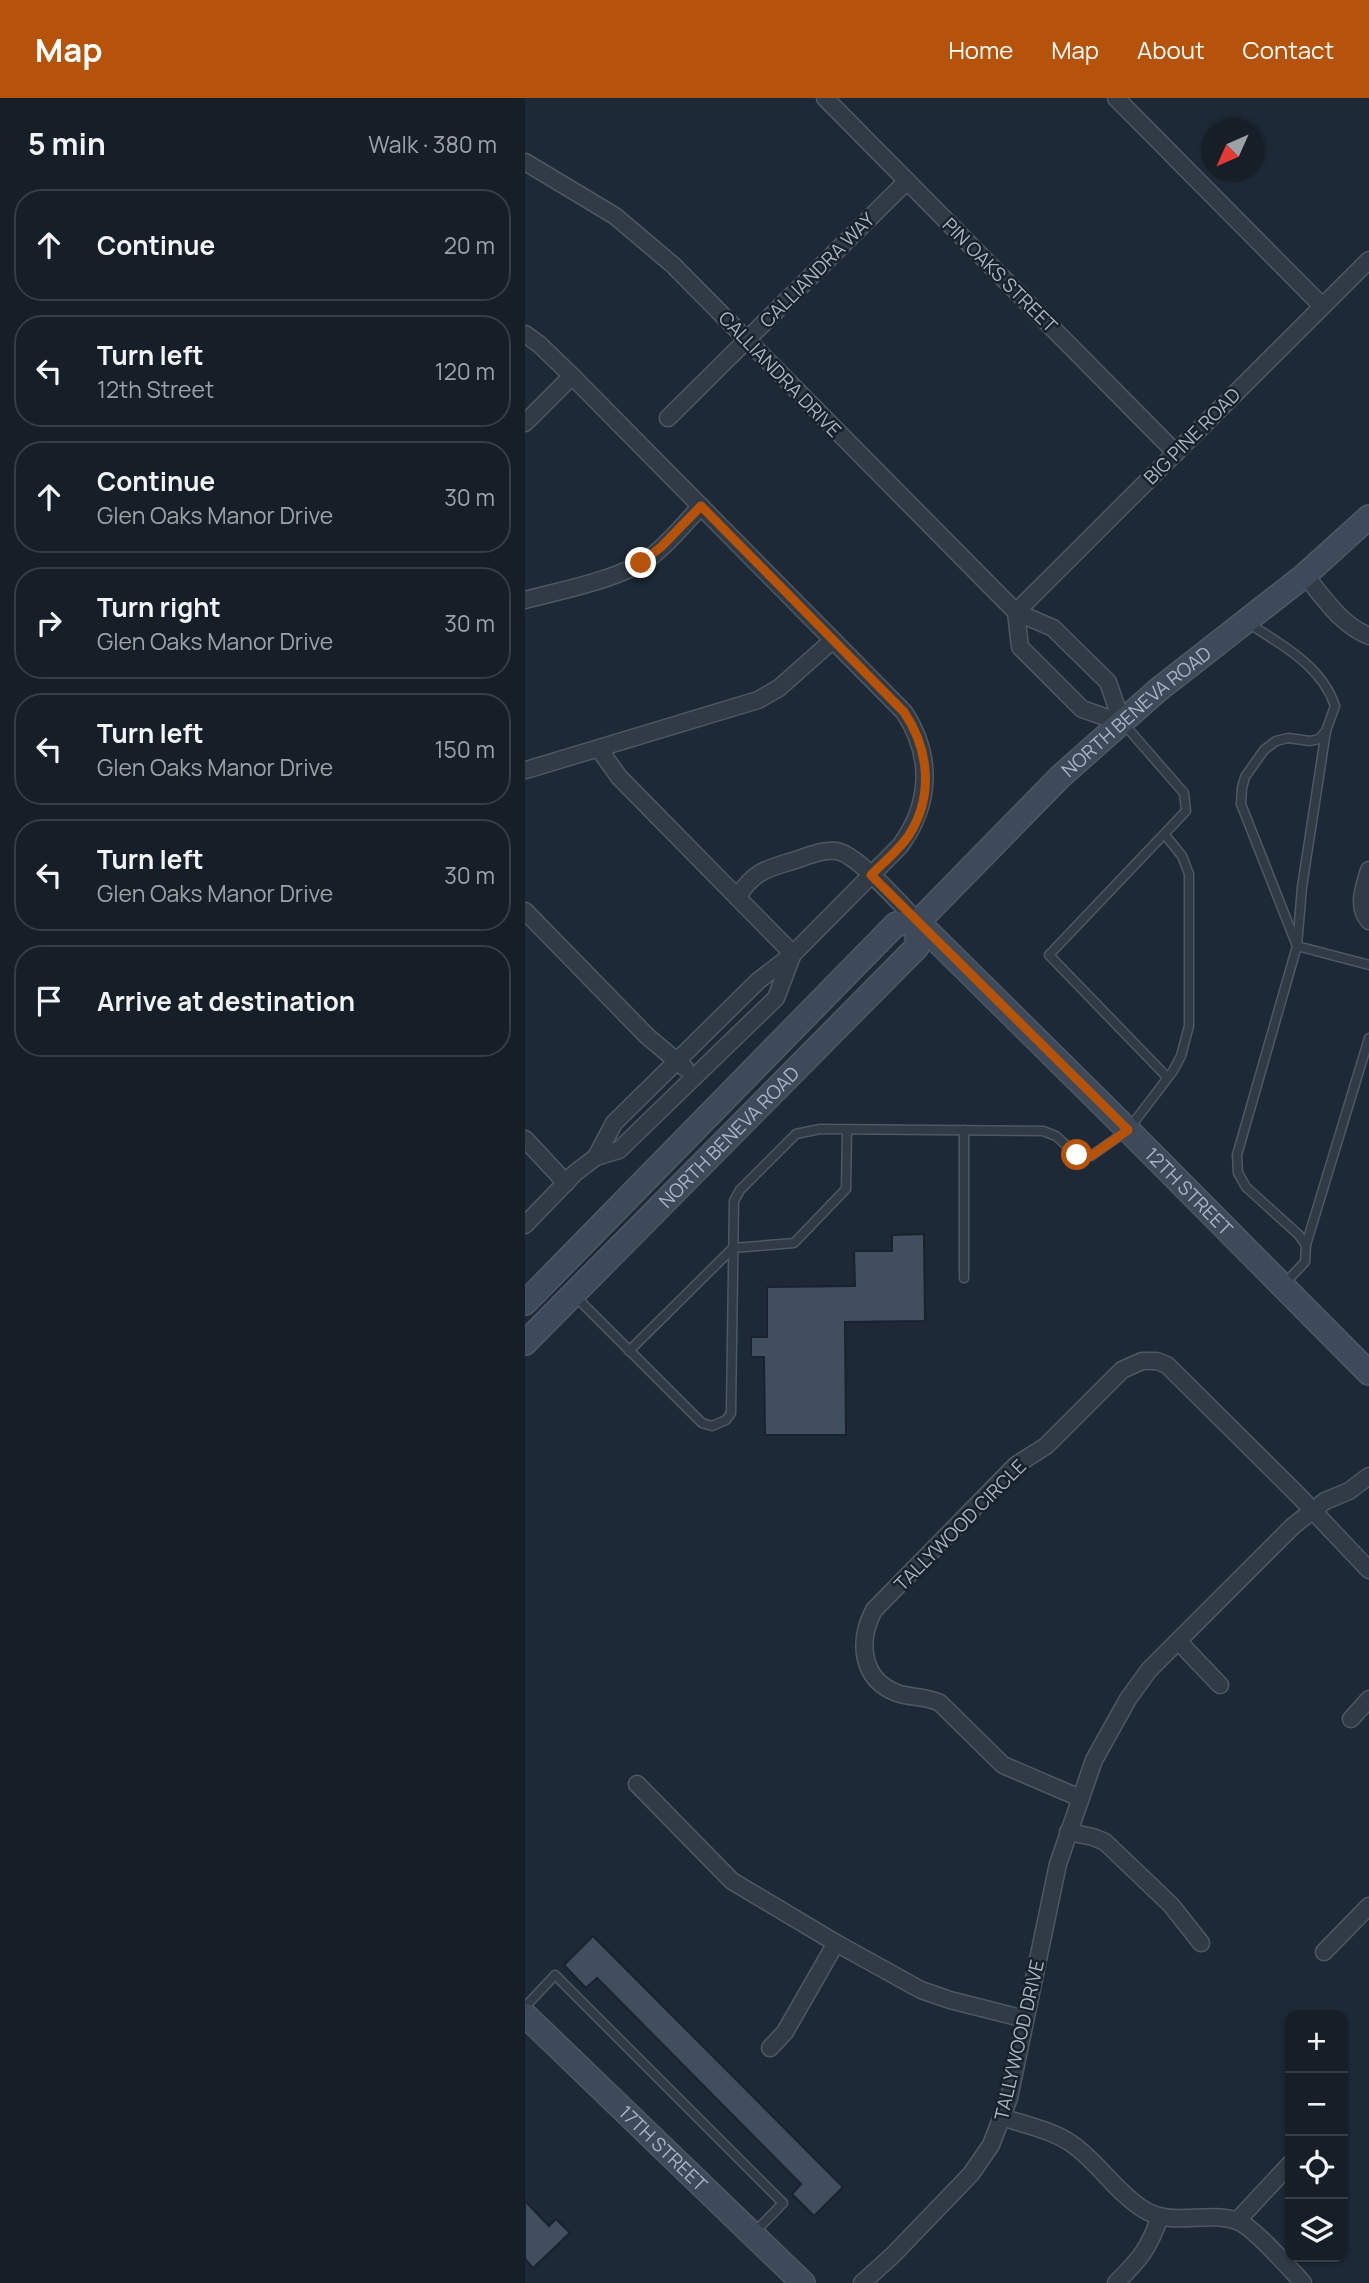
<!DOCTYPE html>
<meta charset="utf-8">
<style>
:root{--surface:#161f28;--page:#232c34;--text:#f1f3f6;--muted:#9ea2a8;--line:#353d45;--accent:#b45309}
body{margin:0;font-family:Manrope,sans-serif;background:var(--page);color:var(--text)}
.controls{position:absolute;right:21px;bottom:21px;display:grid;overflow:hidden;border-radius:14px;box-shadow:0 2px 5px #0004}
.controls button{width:63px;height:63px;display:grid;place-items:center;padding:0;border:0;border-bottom:2px solid var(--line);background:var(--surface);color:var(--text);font:35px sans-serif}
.compass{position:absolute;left:676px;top:21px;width:63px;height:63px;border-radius:50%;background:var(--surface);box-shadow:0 2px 5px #0004;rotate:225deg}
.stop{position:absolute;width:21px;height:21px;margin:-16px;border:5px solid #b45309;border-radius:50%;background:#fff}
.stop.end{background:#b45309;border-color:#fff;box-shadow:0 2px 7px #0008}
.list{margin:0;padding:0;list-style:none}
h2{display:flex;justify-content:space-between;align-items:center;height:91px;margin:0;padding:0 28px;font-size:30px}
h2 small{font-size:23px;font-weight:400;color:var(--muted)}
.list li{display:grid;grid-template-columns:46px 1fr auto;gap:21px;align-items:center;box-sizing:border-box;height:112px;margin:0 14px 14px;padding:0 14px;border:2px solid var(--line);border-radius:28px}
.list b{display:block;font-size:26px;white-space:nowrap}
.list p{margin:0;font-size:23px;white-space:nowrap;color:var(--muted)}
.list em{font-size:23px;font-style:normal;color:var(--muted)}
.icon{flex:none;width:38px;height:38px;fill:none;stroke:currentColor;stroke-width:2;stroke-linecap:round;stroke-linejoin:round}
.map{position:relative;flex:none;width:844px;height:2185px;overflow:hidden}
header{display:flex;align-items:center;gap:42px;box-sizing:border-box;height:98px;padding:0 35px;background:var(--accent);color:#fff}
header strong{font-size:33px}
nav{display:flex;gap:38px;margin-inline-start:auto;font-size:24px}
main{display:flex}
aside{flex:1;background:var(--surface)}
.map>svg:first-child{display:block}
</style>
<header>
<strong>Map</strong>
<nav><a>Home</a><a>Map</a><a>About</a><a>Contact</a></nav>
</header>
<main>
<aside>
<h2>5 min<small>Walk · 380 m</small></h2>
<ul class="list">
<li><svg class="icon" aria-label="ahead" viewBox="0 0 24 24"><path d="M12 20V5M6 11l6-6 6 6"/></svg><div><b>Continue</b></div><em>20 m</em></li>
<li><svg class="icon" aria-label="left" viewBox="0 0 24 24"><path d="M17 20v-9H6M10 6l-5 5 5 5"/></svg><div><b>Turn left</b><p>12th Street</p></div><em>120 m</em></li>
<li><svg class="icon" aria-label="ahead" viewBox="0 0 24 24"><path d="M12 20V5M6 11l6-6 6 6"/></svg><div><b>Continue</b><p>Glen Oaks Manor Drive</p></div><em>30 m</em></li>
<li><svg class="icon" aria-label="right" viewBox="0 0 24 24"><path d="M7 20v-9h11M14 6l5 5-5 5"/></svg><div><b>Turn right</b><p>Glen Oaks Manor Drive</p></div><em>30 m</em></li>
<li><svg class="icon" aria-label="left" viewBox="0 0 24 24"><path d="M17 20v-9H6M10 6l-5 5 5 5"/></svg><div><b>Turn left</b><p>Glen Oaks Manor Drive</p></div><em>150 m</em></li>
<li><svg class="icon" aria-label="left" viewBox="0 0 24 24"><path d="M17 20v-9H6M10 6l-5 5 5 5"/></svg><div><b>Turn left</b><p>Glen Oaks Manor Drive</p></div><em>30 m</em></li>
<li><svg class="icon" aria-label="arrive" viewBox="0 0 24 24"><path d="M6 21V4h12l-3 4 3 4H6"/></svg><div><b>Arrive at destination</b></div></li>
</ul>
</aside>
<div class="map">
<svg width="844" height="2185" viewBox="0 0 844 2185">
<rect width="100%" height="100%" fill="#1d2936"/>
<g fill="#404e5e" stroke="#19222d" stroke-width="2">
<path d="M 399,1136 L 400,1223 L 320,1224 L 321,1337 L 240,1337 L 239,1259 L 226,1259 L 226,1239 L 242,1239 L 242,1189 L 330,1188 L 329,1153 L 367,1153 L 367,1137 Z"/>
<path d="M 68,1838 L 318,2089 L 289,2118 L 267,2096 L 276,2086 L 72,1880 L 61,1890 L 39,1867 Z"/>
<path d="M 0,2103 L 24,2128 L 31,2121 L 45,2135 L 8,2170 L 0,2161 Z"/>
</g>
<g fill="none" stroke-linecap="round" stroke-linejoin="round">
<defs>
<g id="lane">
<path d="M 723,525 C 757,547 797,568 810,608 L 801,633 L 777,789 L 772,848 L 844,867"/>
<path d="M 598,625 L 659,695 L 661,713 L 524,857 L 642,979"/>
<path d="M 439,1032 L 439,1180"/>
<path d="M 781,1147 L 774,1137 L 721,1089 L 713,1075 L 712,1057 L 772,848 L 716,706 L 717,690 L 720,679 L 739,652 L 751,643 L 763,640 L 785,643 L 794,641 L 801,633"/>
<path d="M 760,1185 L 780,1164 L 781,1147 L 844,940"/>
<path d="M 49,1197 L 177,1325 L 187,1328 L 201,1322 L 206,1315 L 209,1103 L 215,1092 L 271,1036 L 295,1031 L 518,1033 L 531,1038 L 552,1057 L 566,1058 L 603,1032 L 648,973 L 656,958 L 664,928 L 664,776 L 657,758 L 640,737"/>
<path d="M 104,1253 L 208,1150 L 269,1145 L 321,1091 L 322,1031"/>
<path d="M 0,1909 L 30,1877 L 258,2105 L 228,2136"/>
</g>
<g id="street">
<path d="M 300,0 L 651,355"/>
<path d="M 591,0 L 797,208"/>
<path d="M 0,64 L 90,118 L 148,167 L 491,514 L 528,530 L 583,584 L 597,625"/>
<path d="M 0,236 L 15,247 L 47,278 L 379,614 C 408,658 406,706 375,748 L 268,856 L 233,883 L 89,1025 L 71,1059"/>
<path d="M 143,320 L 382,83"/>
<path d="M 0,325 L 47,278"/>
<path d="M 780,477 C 799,500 815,526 844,538"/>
<path d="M 0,502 C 37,492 97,481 127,458 C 145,444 160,425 176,408"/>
<path d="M 491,514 L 844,162"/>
<path d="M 491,514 L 495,549 L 557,611 L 597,625"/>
<path d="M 74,651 L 94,679 L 268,856"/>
<path d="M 1,672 L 233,602 L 254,590 L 308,542"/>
<path d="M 844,772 C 839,790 831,808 844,823"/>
<path d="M 212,799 C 229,775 237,772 264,764 C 279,760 296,751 312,753 C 333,757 376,807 393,824"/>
<path d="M 0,813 L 122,938 L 160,970"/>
<path d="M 0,1041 L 41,1085"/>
<path d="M 0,1127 L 50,1075 L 71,1059 L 94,1052 L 251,900 L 267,858"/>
<path d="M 653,1543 L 695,1587"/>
<path d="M 826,1621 L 844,1601"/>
<path d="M 112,1686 L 207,1783 L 311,1845 L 396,1892 L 425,1902 L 500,1921"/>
<path d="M 555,1700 L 478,1667 L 415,1605 C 401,1598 386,1600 372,1595 C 335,1581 333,1542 349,1512 L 491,1367 L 521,1348 L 597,1272 L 617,1263 L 632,1263 L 642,1267 L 773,1397 L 844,1472"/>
<path d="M 543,1734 L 568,1739 L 580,1744 L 646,1807 L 676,1845"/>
<path d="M 799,1854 L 844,1808"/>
<path d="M 245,1950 L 260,1934 L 311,1845"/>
<path d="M 477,2019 C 500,2027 527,2032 547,2046 C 573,2064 591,2094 618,2111 C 647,2130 681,2112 712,2123 C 729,2129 764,2170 778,2185"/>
<path d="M 712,2123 L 765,2066"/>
<path d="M 337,2185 L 368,2157 L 446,2076 L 466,2047 L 484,2000 L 533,1766 L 569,1662 L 603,1601 L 624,1572 L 768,1428 L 800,1403 L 824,1393 L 844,1378"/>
<path d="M 591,2185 C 615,2161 623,2152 635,2119"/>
</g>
<g id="secondary">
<path id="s1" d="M 393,824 L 603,1032 L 844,1275"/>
<path id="s2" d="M 0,1205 L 371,826 L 393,824 L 536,678 L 633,592 L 780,477 L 844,419"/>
<path id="s3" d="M 0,1245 L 392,849 L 393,824"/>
<path id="s4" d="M 0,1917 L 278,2185"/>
</g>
</defs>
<use href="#lane" stroke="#4e5865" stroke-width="11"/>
<use href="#street" stroke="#4e5865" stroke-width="19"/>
<use href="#secondary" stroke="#4e5865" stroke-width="26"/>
<use href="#lane" stroke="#313b46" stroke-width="8"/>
<use href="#street" stroke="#313b46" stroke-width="16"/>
<use href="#secondary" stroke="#3e4a5a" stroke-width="23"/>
</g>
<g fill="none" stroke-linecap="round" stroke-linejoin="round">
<path stroke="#b45309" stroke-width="9" d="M 116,465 L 136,449 L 176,408 L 379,614 C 404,651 409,698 384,737 C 374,752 359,764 346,777 L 603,1032 L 566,1058 L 552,1057"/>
</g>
<g text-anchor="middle" stroke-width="5" stroke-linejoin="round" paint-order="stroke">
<g font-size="19" fill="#aab5c4" stroke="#17202b">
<text transform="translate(292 172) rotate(-45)" y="7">CALLIANDRA WAY</text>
<text transform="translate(475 177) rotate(45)" y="7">PIN OAKS STREET</text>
<text transform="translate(255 276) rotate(46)" y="7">CALLIANDRA DRIVE</text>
<text transform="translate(667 338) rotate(-45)" y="7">BIG PINE ROAD</text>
<text dy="7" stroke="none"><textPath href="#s2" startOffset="856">NORTH BENEVA ROAD</textPath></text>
<text dy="7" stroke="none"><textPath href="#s3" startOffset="290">NORTH BENEVA ROAD</textPath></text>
<text dy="7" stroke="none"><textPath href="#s1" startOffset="382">12TH STREET</textPath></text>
<text transform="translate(435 1427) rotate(-45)" y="7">TALLYWOOD CIRCLE</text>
<text transform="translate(494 1942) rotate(-77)" y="7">TALLYWOOD DRIVE</text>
<text dy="7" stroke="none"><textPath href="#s4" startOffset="192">17TH STREET</textPath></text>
</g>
</g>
</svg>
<div class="controls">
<button>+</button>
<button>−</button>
<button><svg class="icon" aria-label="locate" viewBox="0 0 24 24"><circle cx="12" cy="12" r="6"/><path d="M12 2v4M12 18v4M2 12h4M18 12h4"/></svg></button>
<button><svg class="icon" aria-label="layers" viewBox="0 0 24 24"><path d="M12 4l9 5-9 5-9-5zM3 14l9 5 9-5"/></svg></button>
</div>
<svg class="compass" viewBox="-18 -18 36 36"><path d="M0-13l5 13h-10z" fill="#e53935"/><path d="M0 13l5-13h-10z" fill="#9ea2a8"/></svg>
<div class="stop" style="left:552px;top:1057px"></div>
<div class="stop end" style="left:116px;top:465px"></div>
</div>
</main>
